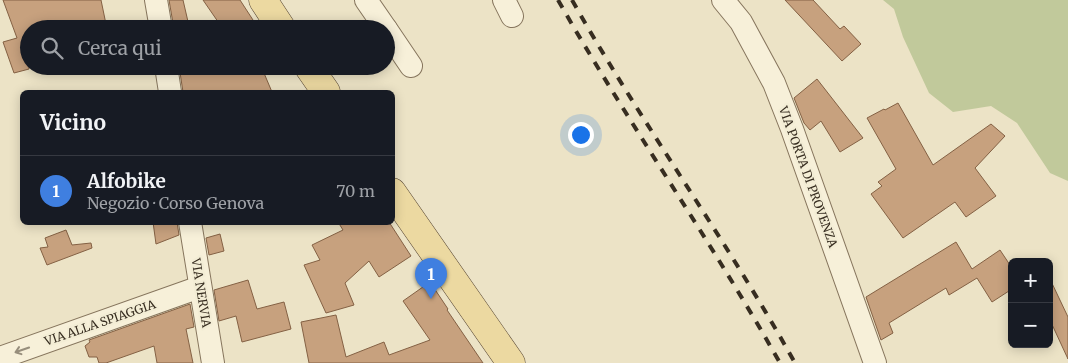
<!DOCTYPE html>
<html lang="it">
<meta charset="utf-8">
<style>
:root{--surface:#171b24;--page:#20242c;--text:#f1f3f6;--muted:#9ea1a6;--line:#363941;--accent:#c69e9d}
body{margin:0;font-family:Merriweather,serif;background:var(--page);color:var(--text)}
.controls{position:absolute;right:15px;bottom:15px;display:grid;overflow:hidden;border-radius:8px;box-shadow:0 2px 12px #0003}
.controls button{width:45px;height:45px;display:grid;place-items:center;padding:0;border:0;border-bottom:1px solid var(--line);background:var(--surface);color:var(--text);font:25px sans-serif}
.you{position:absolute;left:580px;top:134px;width:18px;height:18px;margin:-12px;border:4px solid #fff;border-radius:50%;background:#1a73e8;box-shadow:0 0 0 8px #1a73e833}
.badge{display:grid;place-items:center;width:32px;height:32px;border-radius:50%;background:var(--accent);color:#fff;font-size:16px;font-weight:700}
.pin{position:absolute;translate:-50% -41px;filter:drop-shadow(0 1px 2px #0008)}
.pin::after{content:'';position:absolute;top:26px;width:18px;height:15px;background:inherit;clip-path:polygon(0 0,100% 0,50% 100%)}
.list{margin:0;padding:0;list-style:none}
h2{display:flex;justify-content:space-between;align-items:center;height:65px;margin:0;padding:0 20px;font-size:21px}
h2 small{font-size:16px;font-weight:400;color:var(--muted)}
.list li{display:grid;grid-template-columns:32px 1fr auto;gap:15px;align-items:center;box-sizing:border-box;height:70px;padding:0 20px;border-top:1px solid var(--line)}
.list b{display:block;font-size:19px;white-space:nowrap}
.list p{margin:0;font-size:16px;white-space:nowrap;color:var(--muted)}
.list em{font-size:16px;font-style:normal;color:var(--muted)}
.icon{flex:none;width:28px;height:28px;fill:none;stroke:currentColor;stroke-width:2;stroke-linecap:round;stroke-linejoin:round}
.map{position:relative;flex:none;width:1068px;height:363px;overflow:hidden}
.search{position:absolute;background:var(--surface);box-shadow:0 2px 12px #0003;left:20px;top:20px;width:375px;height:55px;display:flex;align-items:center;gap:12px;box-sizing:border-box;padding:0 18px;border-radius:28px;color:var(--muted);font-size:19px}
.panel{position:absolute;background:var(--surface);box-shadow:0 2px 12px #0003;left:20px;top:90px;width:375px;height:135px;border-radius:8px}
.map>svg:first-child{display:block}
</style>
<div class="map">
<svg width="1068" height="363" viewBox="0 0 1068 363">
<rect width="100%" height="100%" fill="#ece3c6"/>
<path fill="#c1c99b" d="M 883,0 L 1068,0 L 1068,181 L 1050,173 L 1017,123 L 991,106 L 953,112 L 929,93 L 903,37 L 894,9 Z"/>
<g fill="#c7a17e" stroke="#846144">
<path d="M 3,0 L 101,0 L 107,29 L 29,29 L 29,69 L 14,73 L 3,42 L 17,38 Z"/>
<path d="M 169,0 L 183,0 L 189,26 L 185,26 L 186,29 L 174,29 Z"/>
<path d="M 203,0 L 240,0 L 253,20 L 241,29 L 223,29 Z"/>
<path d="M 785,0 L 813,0 L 840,29 L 844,26 L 861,44 L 842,61 Z"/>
<path d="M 179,66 L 261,66 L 272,92 L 183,92 Z"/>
<path d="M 817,79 L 863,138 L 840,152 L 821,121 L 810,130 L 804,123 L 794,98 Z"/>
<path d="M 898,103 L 933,165 L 991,124 L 1005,136 L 975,168 L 996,196 L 966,217 L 955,202 L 903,238 L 871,194 L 882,186 L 878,182 L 896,169 L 867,118 L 884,109 L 885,110 Z"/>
<path d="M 153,222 L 177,222 L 179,235 L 156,244 Z"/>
<path d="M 338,222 L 389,222 L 411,256 L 379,277 L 369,261 L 345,283 L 354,305 L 326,313 L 304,265 L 320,260 L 312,245 L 343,230 Z"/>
<path d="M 66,230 L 72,245 L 91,243 L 92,248 L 47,265 L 40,248 L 48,247 L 45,238 Z"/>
<path d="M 220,234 L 224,251 L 209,255 L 206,238 Z"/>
<path d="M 956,242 L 972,269 L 1000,250 L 1012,268 L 1012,289 L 992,302 L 977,278 L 949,295 L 946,288 L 889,323 L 893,333 L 881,340 L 866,297 Z"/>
<path d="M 1049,277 L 1068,317 L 1068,359 L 1049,318 Z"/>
<path d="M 248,280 L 257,309 L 284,302 L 291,329 L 242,342 L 236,316 L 219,321 L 214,290 Z"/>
<path d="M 430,282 L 448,309 L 447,310 L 483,363 L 309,363 L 301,322 L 336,315 L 346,357 L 384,342 L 389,355 L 430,340 L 403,301 Z"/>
<path d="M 190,304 L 194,327 L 186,329 L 193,363 L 157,363 L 154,346 L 106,363 L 99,363 L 97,357 L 89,357 L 85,346 L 90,342 L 89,340 Z"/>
</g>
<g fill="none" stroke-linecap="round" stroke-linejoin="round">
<defs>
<g id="street">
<path d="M 156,0 L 161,29"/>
<path d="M 366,0 L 386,29"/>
<path d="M 504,0 L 512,16"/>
<path d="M 723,0 L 741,22 L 774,83 L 792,129 L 875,363"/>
<path d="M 386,29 L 411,66"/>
<path d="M 166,66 L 170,92"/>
<path d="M 190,222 L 213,363"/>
<path d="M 0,358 L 200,287"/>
</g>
<g id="primary">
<path d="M 263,0 L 282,29"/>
<path d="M 308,66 L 326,92"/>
<path d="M 392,192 L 511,363"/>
</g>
</defs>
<use href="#street" stroke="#86755d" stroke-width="24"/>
<use href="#primary" stroke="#544331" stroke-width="29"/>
<use href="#street" stroke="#f7f0d9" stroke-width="22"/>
<use href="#primary" stroke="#ecd9a1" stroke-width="28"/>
<g stroke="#372d20" stroke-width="4" stroke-dasharray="9 9" stroke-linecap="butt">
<path d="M 558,0 C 628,123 710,239 780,363"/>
<path d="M 572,0 C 642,124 726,239 795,363"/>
</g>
</g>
<defs><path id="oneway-shaft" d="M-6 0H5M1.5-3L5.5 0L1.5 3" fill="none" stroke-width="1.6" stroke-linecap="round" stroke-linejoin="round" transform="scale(1.25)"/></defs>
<use stroke="#978e7c" href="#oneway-shaft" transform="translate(22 350) rotate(161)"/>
<g text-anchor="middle" stroke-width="4.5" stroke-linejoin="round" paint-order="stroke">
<g font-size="12" fill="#372d20" stroke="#f3edd5">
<text transform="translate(808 177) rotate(70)" y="4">VIA PORTA DI PROVENZA</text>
<text transform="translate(201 293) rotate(81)" y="4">VIA NERVIA</text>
<text transform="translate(100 323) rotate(-19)" y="4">VIA ALLA SPIAGGIA</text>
</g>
</g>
</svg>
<div class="controls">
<button>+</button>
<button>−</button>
</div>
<div class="you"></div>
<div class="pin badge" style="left:431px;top:299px;background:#3f7fe0">1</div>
<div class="search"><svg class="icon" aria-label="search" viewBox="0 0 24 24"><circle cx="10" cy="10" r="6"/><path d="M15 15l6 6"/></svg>Cerca qui</div>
<section class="panel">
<h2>Vicino<small></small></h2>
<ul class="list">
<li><span class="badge" style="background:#3f7fe0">1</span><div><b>Alfobike</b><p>Negozio · Corso Genova</p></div><em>70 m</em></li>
</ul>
</section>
</div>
